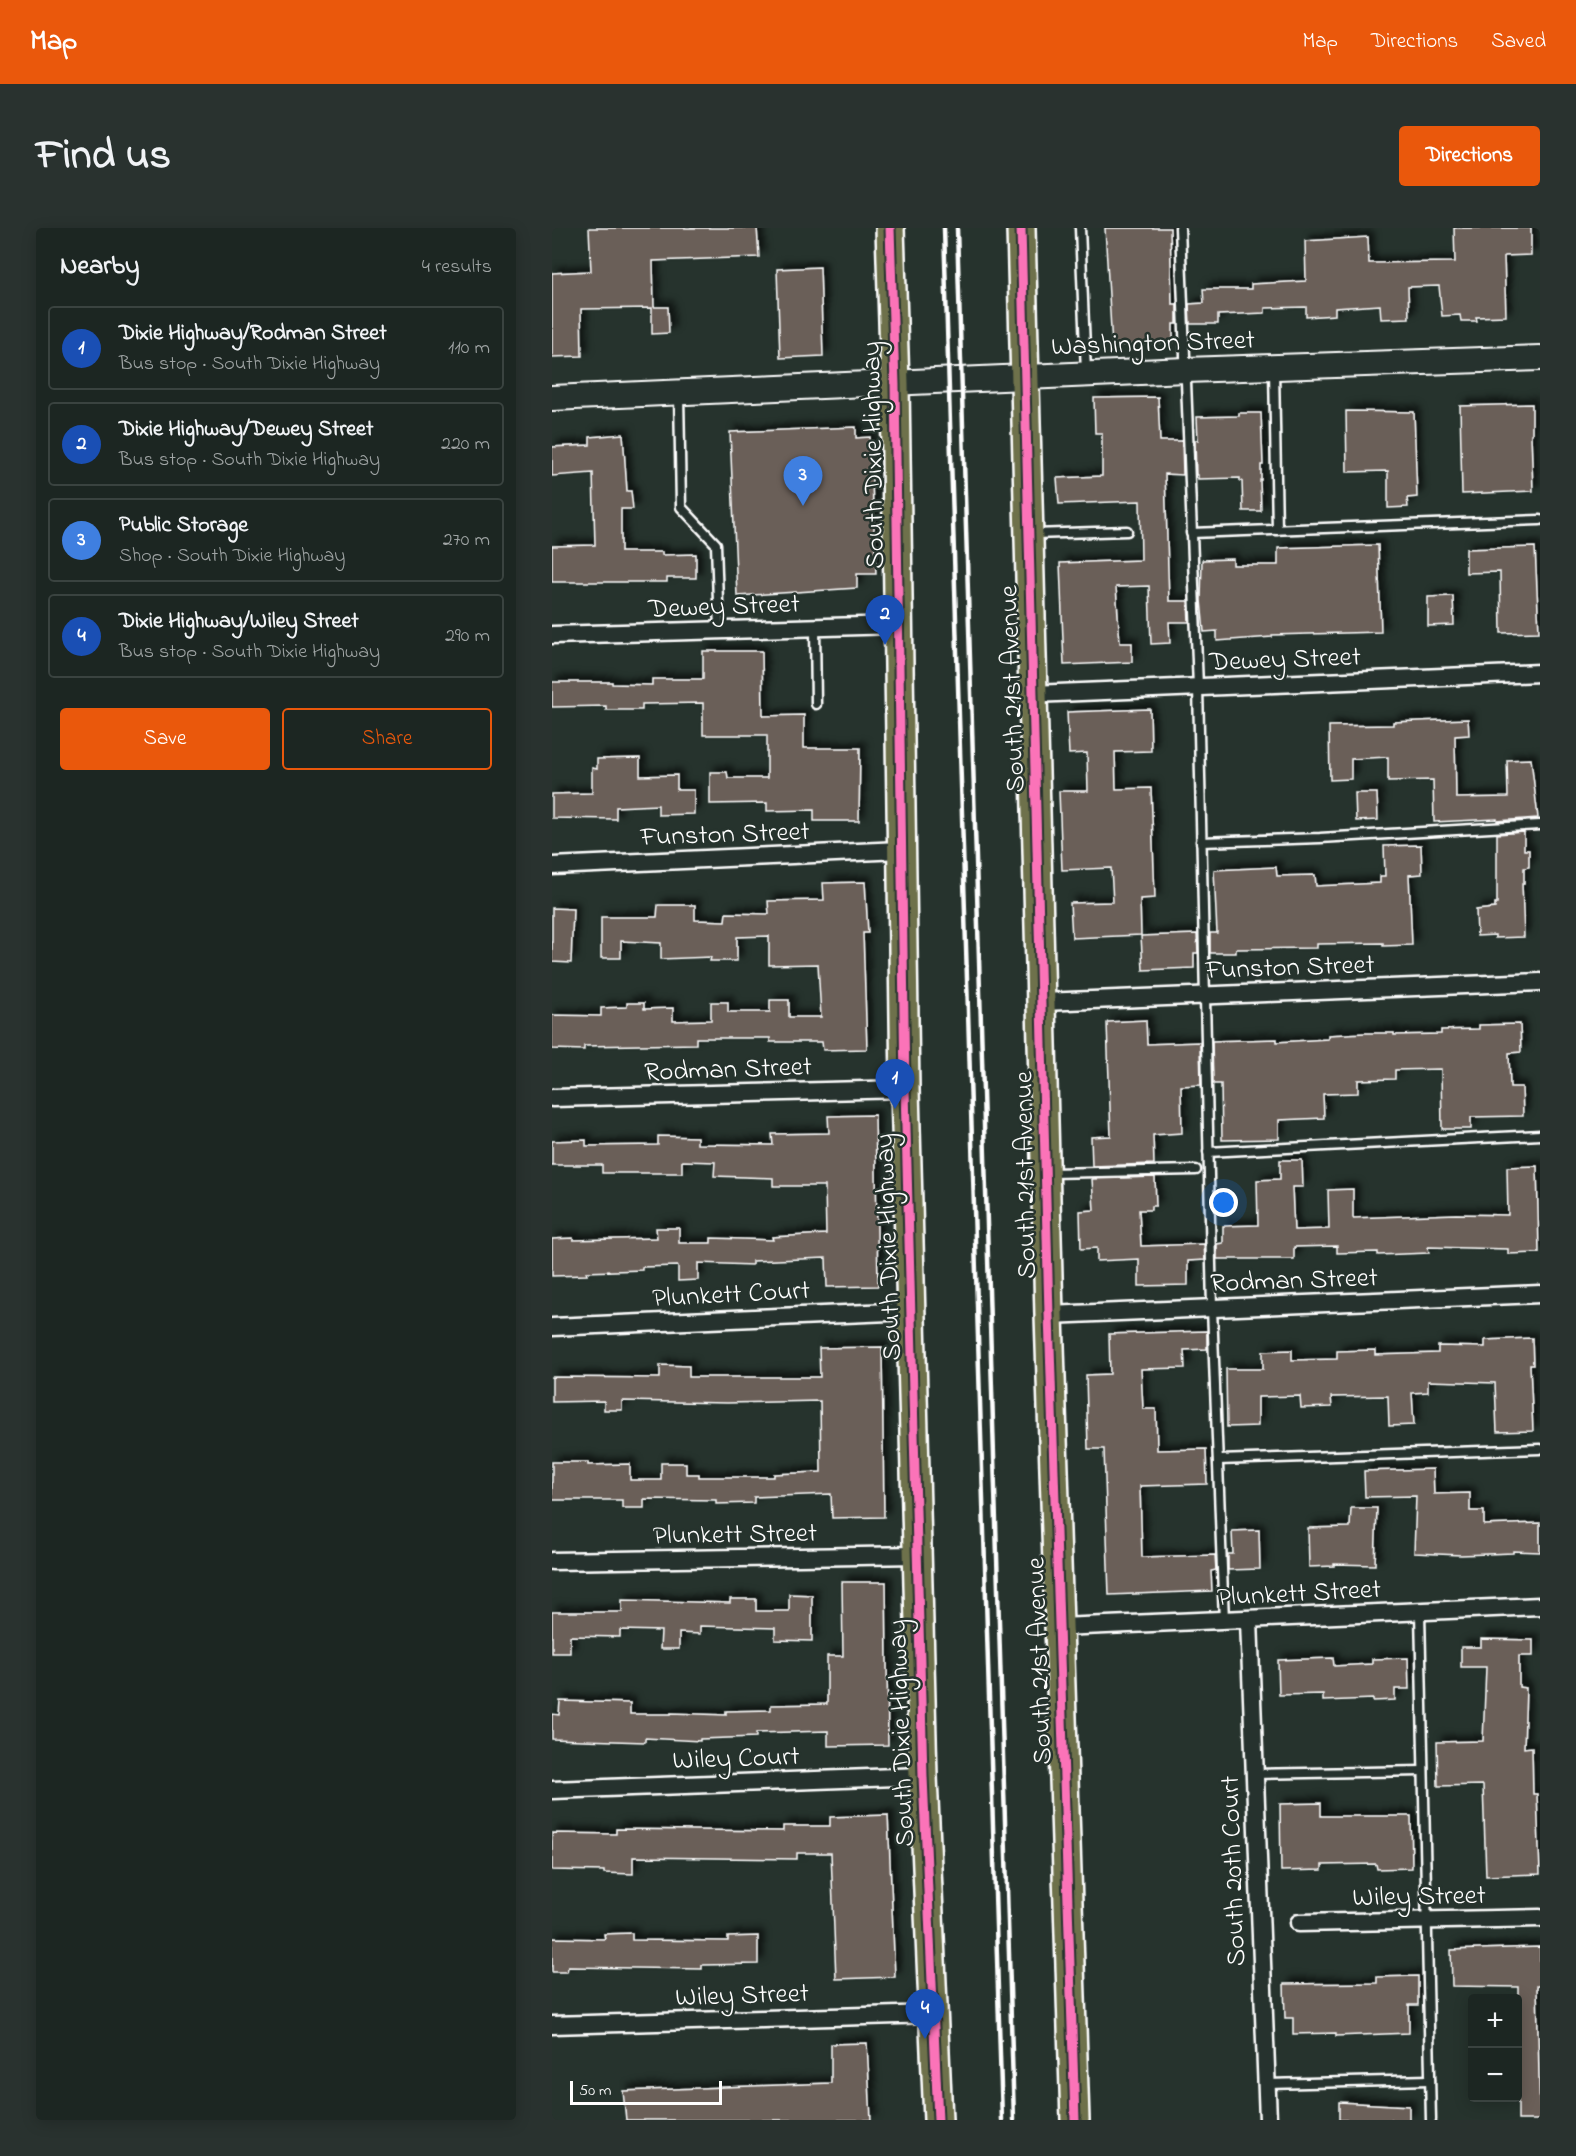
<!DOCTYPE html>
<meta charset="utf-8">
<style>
:root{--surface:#1c2622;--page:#29322f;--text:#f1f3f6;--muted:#a0a5a5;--line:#3a4340;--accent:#ea580c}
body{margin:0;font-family:"Indie Flower",sans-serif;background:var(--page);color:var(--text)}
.controls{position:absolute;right:18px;bottom:18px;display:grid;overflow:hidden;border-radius:6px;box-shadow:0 3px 15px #0003}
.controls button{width:54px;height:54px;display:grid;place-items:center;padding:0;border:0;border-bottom:2px solid var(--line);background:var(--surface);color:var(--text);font:30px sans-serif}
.scale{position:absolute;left:18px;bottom:15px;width:152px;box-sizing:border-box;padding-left:6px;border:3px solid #fff;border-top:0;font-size:16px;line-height:21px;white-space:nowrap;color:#fff;-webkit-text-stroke:4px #26332d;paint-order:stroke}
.you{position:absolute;left:672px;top:975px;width:21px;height:21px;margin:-15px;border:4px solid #fff;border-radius:50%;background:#1a73e8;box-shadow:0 0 0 9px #1a73e833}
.badge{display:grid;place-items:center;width:39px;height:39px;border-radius:50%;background:var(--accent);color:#fff;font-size:20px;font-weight:700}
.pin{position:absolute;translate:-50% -50px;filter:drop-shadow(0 2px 3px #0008)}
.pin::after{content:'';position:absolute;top:32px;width:21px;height:18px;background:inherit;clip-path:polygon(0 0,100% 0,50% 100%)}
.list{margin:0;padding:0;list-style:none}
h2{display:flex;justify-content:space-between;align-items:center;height:78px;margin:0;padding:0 24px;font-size:26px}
h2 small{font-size:20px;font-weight:400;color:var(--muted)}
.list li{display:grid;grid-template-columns:39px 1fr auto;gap:18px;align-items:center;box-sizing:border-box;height:84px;margin:0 12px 12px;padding:0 12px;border:2px solid var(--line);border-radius:6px}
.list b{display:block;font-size:22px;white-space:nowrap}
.list p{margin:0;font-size:20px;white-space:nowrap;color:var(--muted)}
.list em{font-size:20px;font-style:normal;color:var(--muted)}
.actions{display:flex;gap:12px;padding:18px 24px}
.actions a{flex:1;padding:14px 0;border:2px solid var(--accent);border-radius:6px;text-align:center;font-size:21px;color:var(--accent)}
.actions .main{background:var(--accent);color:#fff}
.map{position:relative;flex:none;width:988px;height:1892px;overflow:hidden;border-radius:6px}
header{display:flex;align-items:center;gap:36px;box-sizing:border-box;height:84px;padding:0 30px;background:var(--accent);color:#fff}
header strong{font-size:28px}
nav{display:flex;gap:33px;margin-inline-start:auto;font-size:21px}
.intro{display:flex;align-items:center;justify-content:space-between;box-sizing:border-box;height:144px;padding:0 36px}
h1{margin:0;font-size:42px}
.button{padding:15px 27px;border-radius:6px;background:var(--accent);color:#fff;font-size:21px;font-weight:700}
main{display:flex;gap:36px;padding:0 36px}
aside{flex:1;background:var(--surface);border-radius:6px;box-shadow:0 3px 15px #0003}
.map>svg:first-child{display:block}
</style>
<header>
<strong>Map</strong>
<nav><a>Map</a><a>Directions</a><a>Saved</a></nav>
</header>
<div class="intro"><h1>Find us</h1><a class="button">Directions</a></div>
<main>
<aside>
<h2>Nearby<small>4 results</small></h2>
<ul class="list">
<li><span class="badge" style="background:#1a4fb4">1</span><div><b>Dixie Highway/Rodman Street</b><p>Bus stop · South Dixie Highway</p></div><em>110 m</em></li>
<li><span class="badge" style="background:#1a4fb4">2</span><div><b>Dixie Highway/Dewey Street</b><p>Bus stop · South Dixie Highway</p></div><em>220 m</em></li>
<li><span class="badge" style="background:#3f7fe0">3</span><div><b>Public Storage</b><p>Shop · South Dixie Highway</p></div><em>270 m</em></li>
<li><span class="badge" style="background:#1a4fb4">4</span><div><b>Dixie Highway/Wiley Street</b><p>Bus stop · South Dixie Highway</p></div><em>290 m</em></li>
</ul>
<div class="actions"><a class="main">Save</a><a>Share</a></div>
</aside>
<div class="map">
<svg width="988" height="1892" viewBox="0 0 988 1892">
<defs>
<filter id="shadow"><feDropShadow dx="5.5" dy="-5.5" stdDeviation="3" flood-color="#0009"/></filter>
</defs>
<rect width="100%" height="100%" fill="#26332d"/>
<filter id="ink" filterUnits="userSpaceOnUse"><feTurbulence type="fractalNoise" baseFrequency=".0167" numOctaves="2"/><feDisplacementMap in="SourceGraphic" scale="12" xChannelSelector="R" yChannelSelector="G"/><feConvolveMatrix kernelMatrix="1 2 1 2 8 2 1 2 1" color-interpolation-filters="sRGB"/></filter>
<g filter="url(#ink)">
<g fill="#6b5f59" stroke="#fff" stroke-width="1.5" filter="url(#shadow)">
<path d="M 37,0 L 205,0 L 207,29 L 101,33 L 102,79 L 116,79 L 117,105 L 100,106 L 100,80 L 29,81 L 30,128 L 0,129 L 0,45 L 39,43 Z"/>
<path d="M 553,0 L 618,0 L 620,76 L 625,76 L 625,96 L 621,96 L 621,114 L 560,118 Z"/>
<path d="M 902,0 L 979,0 L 979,27 L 952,28 L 954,88 L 924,89 L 925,93 L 909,93 L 908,87 L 890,88 L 887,58 L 856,59 L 857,90 L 829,91 L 828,77 L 783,80 L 783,87 L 754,89 L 754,79 L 713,80 L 713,85 L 666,87 L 666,96 L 638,96 L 637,76 L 652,75 L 651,61 L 699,61 L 699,56 L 754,53 L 753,13 L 816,9 L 817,35 L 903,34 Z"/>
<path d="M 268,39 L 271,128 L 228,130 L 225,41 Z"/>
<path d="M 606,169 L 608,213 L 630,213 L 631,247 L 613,246 L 617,373 L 636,373 L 637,394 L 617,394 L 618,415 L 599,416 L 597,358 L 564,359 L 568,415 L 580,415 L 580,434 L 512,437 L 508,335 L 589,332 L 588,273 L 507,276 L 505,250 L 550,248 L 550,205 L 543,205 L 542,170 Z"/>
<path d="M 980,176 L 980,206 L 979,206 L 981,263 L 910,266 L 908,178 Z"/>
<path d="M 794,183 L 862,184 L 865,269 L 855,270 L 856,279 L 836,280 L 836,243 L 795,244 Z"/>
<path d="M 687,185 L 709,185 L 711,237 L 709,237 L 709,252 L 708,252 L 709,283 L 691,283 L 690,253 L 688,253 L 688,250 L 646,251 L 646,247 L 644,247 L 643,212 L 646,212 L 645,189 L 687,188 Z"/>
<path d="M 304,199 L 304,210 L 318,209 L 324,346 L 305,346 L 305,360 L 185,368 L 178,204 Z"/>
<path d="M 71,206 L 75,263 L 79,263 L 81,281 L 69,281 L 69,324 L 110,324 L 110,327 L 144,326 L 144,350 L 115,350 L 115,354 L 0,354 L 0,318 L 43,317 L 41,245 L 0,248 L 0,219 L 38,217 L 38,209 Z"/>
<path d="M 826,317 L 829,404 L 720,407 L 720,409 L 665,413 L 665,403 L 652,404 L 649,372 L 650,332 L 681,331 L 681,337 L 726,337 L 726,320 Z"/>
<path d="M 983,319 L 987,404 L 949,405 L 948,344 L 914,345 L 914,321 Z"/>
<path d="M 901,368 L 902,397 L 876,398 L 876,369 Z"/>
<path d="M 151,423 L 210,423 L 211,488 L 252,487 L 252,520 L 308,520 L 307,593 L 262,593 L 262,582 L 215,583 L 215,575 L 158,576 L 158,544 L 175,544 L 176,550 L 215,550 L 215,507 L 151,507 L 151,475 L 90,476 L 90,482 L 54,482 L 54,478 L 0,479 L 0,454 L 60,454 L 60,456 L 100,457 L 100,451 L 151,451 Z"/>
<path d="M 598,481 L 599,523 L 563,524 L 564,561 L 599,560 L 603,670 L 588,671 L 589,707 L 520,710 L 518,675 L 561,674 L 559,640 L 510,642 L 507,563 L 536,563 L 535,525 L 517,526 L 515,484 Z"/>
<path d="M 916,491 L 917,507 L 903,508 L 904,570 L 956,569 L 955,532 L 979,531 L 986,590 L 945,593 L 945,591 L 882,594 L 881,552 L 836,553 L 836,529 L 799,531 L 799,551 L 778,552 L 777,498 L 841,497 L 841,494 Z"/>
<path d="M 88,530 L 88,548 L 125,547 L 125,562 L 142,562 L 142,586 L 106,587 L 106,577 L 64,579 L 64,591 L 0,590 L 0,566 L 40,565 L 40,540 L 45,541 L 45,531 Z"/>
<path d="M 803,565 L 825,565 L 826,592 L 804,593 Z"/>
<path d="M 972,604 L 972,622 L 977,622 L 977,639 L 972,640 L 972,655 L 970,655 L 972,709 L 943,710 L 943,707 L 925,708 L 924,682 L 943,680 L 943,675 L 945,675 L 945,606 Z"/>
<path d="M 869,617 L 870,646 L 857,647 L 860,717 L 831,718 L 831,715 L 765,716 L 765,720 L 684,721 L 684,725 L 658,725 L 658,705 L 665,705 L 662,642 L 724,639 L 725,648 L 763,647 L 764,658 L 828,655 L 828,648 L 833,648 L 832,618 Z"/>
<path d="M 313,654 L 316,705 L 311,705 L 315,821 L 271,822 L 270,814 L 218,814 L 218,810 L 144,810 L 144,816 L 32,818 L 32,822 L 0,821 L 0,787 L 49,788 L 49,780 L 75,779 L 75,775 L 92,775 L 92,781 L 121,780 L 121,793 L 159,792 L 159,774 L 176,774 L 176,784 L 218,784 L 218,772 L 237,772 L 237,789 L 269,789 L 266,736 L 217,737 L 217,708 L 185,709 L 185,733 L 158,733 L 159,729 L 109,731 L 109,715 L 69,713 L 69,730 L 49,730 L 49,689 L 105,689 L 106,677 L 143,677 L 143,692 L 173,693 L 174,685 L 217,686 L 216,673 L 272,672 L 271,655 Z"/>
<path d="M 0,680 L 21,681 L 19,735 L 0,734 Z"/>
<path d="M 645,706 L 646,725 L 642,725 L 642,740 L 591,742 L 589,708 Z"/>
<path d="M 594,792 L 595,816 L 648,814 L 649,857 L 629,858 L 630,905 L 601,907 L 602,936 L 540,938 L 539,909 L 559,908 L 555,795 L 556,794 Z"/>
<path d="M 968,796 L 969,824 L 957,825 L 958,859 L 970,859 L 971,888 L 919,889 L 919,901 L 890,901 L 889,841 L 843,842 L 843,851 L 806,852 L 806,865 L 771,866 L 772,890 L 727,892 L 727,911 L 670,912 L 669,856 L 661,856 L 660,813 L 725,811 L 725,814 L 776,811 L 776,807 L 813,805 L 842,805 L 842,807 L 889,806 L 889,802 L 927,801 L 927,797 Z"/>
<path d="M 323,887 L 326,1058 L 275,1059 L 274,1030 L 200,1033 L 200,1037 L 146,1035 L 146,1052 L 126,1053 L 126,1038 L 90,1039 L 90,1042 L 34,1044 L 35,1047 L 0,1048 L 0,1011 L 21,1010 L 21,1012 L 105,1010 L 104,1000 L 127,1000 L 127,1015 L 159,1015 L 159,1010 L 221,1012 L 220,1009 L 274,1006 L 273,958 L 221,958 L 221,950 L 162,948 L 163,934 L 130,933 L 130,945 L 50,945 L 50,937 L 0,937 L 0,913 L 34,912 L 34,918 L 106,917 L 106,908 L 145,909 L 145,916 L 221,917 L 220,906 L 277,905 L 276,888 Z"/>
<path d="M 728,932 L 750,932 L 751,959 L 740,959 L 742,1002 L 777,1001 L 776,962 L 801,961 L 801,990 L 904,986 L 956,987 L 955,939 L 985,938 L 987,1025 L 956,1026 L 956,1021 L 876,1019 L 877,1025 L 826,1027 L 826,1024 L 785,1025 L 785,1018 L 742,1019 L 742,1031 L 665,1031 L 665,1016 L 671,1015 L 671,998 L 706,997 L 705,952 L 728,951 Z"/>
<path d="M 603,949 L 604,978 L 599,978 L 599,982 L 587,982 L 589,1018 L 652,1016 L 653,1032 L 636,1033 L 636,1057 L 587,1058 L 587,1031 L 545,1033 L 545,1020 L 529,1021 L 528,983 L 542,982 L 540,951 Z"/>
<path d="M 655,1103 L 655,1121 L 632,1122 L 633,1140 L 589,1141 L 591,1181 L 604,1181 L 605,1222 L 654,1221 L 655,1256 L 588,1258 L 590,1329 L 663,1327 L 664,1342 L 659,1343 L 660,1363 L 557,1367 L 552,1221 L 536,1221 L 534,1147 L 558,1146 L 557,1106 Z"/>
<path d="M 980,1110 L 981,1137 L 978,1137 L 981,1203 L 945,1204 L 943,1155 L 876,1153 L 876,1164 L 860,1165 L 862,1197 L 837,1198 L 836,1168 L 779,1169 L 780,1179 L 749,1180 L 748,1168 L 706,1169 L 706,1198 L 675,1199 L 674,1141 L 711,1141 L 711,1123 L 740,1122 L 740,1132 L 785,1131 L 785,1123 L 823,1122 L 823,1127 L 886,1125 L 886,1118 L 933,1119 L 933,1112 Z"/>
<path d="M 330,1119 L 332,1289 L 280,1290 L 279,1266 L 202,1269 L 202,1275 L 164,1276 L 164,1272 L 92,1271 L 92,1280 L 70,1280 L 70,1272 L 0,1272 L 0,1234 L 36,1234 L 36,1237 L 78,1236 L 78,1252 L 109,1252 L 109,1235 L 134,1235 L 134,1246 L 147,1246 L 147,1249 L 222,1249 L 222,1246 L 269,1244 L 268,1173 L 175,1175 L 70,1173 L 70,1182 L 52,1182 L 52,1173 L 0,1174 L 0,1149 L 108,1150 L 108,1137 L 137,1138 L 137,1149 L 268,1149 L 267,1120 Z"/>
<path d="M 881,1241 L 882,1266 L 918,1265 L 918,1283 L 932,1283 L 932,1297 L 988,1295 L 988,1324 L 961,1323 L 961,1325 L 909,1327 L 862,1325 L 864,1268 L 813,1269 L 812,1243 Z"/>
<path d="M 799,1280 L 825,1280 L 823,1337 L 782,1336 L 782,1338 L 757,1339 L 756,1300 L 798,1299 Z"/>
<path d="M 707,1302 L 708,1341 L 676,1342 L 676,1326 L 681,1326 L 680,1303 Z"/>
<path d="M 290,1354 L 334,1354 L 336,1517 L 276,1518 L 276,1503 L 204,1505 L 204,1509 L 148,1511 L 148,1513 L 93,1510 L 93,1514 L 0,1511 L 0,1486 L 7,1487 L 8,1473 L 78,1475 L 78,1486 L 119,1486 L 119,1485 L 174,1487 L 174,1483 L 219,1482 L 219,1477 L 275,1476 L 275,1428 L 291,1428 Z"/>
<path d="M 237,1366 L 260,1367 L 260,1413 L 223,1412 L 223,1400 L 148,1398 L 148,1406 L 127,1405 L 127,1421 L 108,1421 L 109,1403 L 68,1402 L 68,1409 L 18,1408 L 18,1425 L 0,1425 L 0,1384 L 70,1384 L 70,1372 L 178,1375 L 178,1371 L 204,1371 L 204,1383 L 237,1383 Z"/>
<path d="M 929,1411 L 981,1412 L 981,1428 L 967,1428 L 967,1459 L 974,1460 L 972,1520 L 980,1519 L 981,1566 L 985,1566 L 988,1646 L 934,1648 L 931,1557 L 886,1558 L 885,1514 L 931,1513 L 934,1439 L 909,1439 L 909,1419 L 929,1419 Z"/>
<path d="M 781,1430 L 782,1438 L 820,1436 L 820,1431 L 856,1430 L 857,1461 L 843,1461 L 843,1472 L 821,1473 L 821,1471 L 771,1473 L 771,1466 L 727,1467 L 726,1432 Z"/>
<path d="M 769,1575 L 769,1588 L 859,1588 L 860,1640 L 825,1641 L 824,1636 L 770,1637 L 770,1642 L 729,1643 L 728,1576 Z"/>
<path d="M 336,1587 L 343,1749 L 284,1751 L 279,1625 L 245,1625 L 245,1631 L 81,1629 L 81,1646 L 52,1645 L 52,1643 L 0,1642 L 0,1605 L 64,1606 L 64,1601 L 231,1603 L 231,1598 L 278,1598 L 278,1589 Z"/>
<path d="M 80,1705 L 80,1712 L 176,1713 L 176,1709 L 206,1708 L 206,1736 L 150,1737 L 150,1741 L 16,1739 L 15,1744 L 0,1744 L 0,1710 L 53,1711 L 52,1706 Z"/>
<path d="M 988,1719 L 988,1758 L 985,1758 L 988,1892 L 966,1892 L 966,1759 L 900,1758 L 899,1722 Z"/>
<path d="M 866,1748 L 866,1777 L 857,1777 L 857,1805 L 784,1808 L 784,1805 L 741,1806 L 741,1790 L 733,1790 L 732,1756 L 825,1755 L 825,1749 Z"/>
<path d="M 315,1815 L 319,1892 L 74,1892 L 71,1863 L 279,1855 L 279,1816 Z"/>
<path d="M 787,1874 L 857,1878 L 857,1892 L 787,1892 Z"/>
</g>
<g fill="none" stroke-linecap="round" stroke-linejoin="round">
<defs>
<g id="lane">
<path d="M 528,0 L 534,144"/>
<path d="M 628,0 L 646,459 L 660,1080 L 672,1393"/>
<path d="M 722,142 L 725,302"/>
<path d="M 127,166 L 129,279 L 164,316 L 167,402"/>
<path d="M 639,305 L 988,292"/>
<path d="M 481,306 L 575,303"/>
<path d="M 263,399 L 264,476"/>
<path d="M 649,614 L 768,610 L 988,597"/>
<path d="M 656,924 L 988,907"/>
<path d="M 498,945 L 644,942"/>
<path d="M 666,1232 L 988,1221"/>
<path d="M 868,1384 L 879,1892"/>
<path d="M 702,1546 L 871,1543"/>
<path d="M 715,1856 L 878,1852"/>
</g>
<g id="street">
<path d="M 0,407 L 345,397"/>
<path d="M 481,466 L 988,445"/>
<path d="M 0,638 L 348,622"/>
<path d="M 490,774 L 988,754"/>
<path d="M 0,870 L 353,861"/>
<path d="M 497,1087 L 988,1066"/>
<path d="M 0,1099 L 360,1083"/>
<path d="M 0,1333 L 366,1327"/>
<path d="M 697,1392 L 716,1892"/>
<path d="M 508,1399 L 988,1378"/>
<path d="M 0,1562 L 371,1548"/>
<path d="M 747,1695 L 988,1690"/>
<path d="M 0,1797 L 381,1786"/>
</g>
<path id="secondary" d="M 0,170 L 634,142 L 988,130"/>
<g id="primary">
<path d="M 338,0 L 343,156 L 353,861 L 371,1548 L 386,1892"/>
<path d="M 469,0 L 497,1087 L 523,1892"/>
</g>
</defs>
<use href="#lane" stroke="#fff" stroke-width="13"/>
<use href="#street" stroke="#fff" stroke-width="21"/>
<use href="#secondary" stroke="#fff" stroke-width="28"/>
<use href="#primary" stroke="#fff" stroke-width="32"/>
<use href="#lane" stroke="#26332d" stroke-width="8"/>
<use href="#street" stroke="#26332d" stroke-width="16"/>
<use href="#secondary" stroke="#26332d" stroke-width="24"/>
<use href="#primary" stroke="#6e714b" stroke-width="27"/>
<g stroke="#fff" stroke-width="4.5">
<path d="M 392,0 L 450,1892"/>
<path d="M 405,0 L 462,1892"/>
</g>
<defs>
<g id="cycleway">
<path d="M 338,0 L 343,156 L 353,861 L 371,1548 L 386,1892"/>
<path d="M 469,0 L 497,1087 L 523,1892"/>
</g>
</defs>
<use href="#cycleway" stroke="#26332d" stroke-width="13"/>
<use href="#cycleway" stroke="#fb73b8" stroke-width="9"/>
</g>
</g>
<g text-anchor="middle" stroke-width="5" stroke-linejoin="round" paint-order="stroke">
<g font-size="27" fill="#fff" stroke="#26332d">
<text transform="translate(601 114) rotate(-2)" y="9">Washington Street</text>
<text transform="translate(320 227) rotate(-91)" y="9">South Dixie Highway</text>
<text transform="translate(172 377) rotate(-2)" y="9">Dewey Street</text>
<text transform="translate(733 430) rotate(-2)" y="9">Dewey Street</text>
<text transform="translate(459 461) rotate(-92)" y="9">South 21st Avenue</text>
<text transform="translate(173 605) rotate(-2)" y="9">Funston Street</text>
<text transform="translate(738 738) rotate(-2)" y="9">Funston Street</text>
<text transform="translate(176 840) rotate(-2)" y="9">Rodman Street</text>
<text transform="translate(472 947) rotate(-91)" y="9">South 21st Avenue</text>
<text transform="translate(335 1019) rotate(-92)" y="9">South Dixie Highway</text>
<text transform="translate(742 1051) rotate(-2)" y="9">Rodman Street</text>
<text transform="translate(179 1065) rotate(-3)" y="9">Plunkett Court</text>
<text transform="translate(183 1305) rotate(-1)" y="9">Plunkett Street</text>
<text transform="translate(747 1364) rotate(-3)" y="9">Plunkett Street</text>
<text transform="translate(486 1433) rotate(-92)" y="9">South 21st Avenue</text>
<text transform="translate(348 1505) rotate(-92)" y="9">South Dixie Highway</text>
<text transform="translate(184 1529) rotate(-2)" y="9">Wiley Court</text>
<text transform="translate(680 1643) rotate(-92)" y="9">South 20th Court</text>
<text transform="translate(867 1667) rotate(-1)" y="9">Wiley Street</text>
<text transform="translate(190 1766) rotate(-2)" y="9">Wiley Street</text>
</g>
</g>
</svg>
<div class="controls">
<button>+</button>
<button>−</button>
</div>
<div class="scale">50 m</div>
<div class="you"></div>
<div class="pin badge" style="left:343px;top:881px;background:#1a4fb4">1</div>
<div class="pin badge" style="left:333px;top:417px;background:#1a4fb4">2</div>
<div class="pin badge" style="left:251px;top:278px;background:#3f7fe0">3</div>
<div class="pin badge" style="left:373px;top:1811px;background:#1a4fb4">4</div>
</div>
</main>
